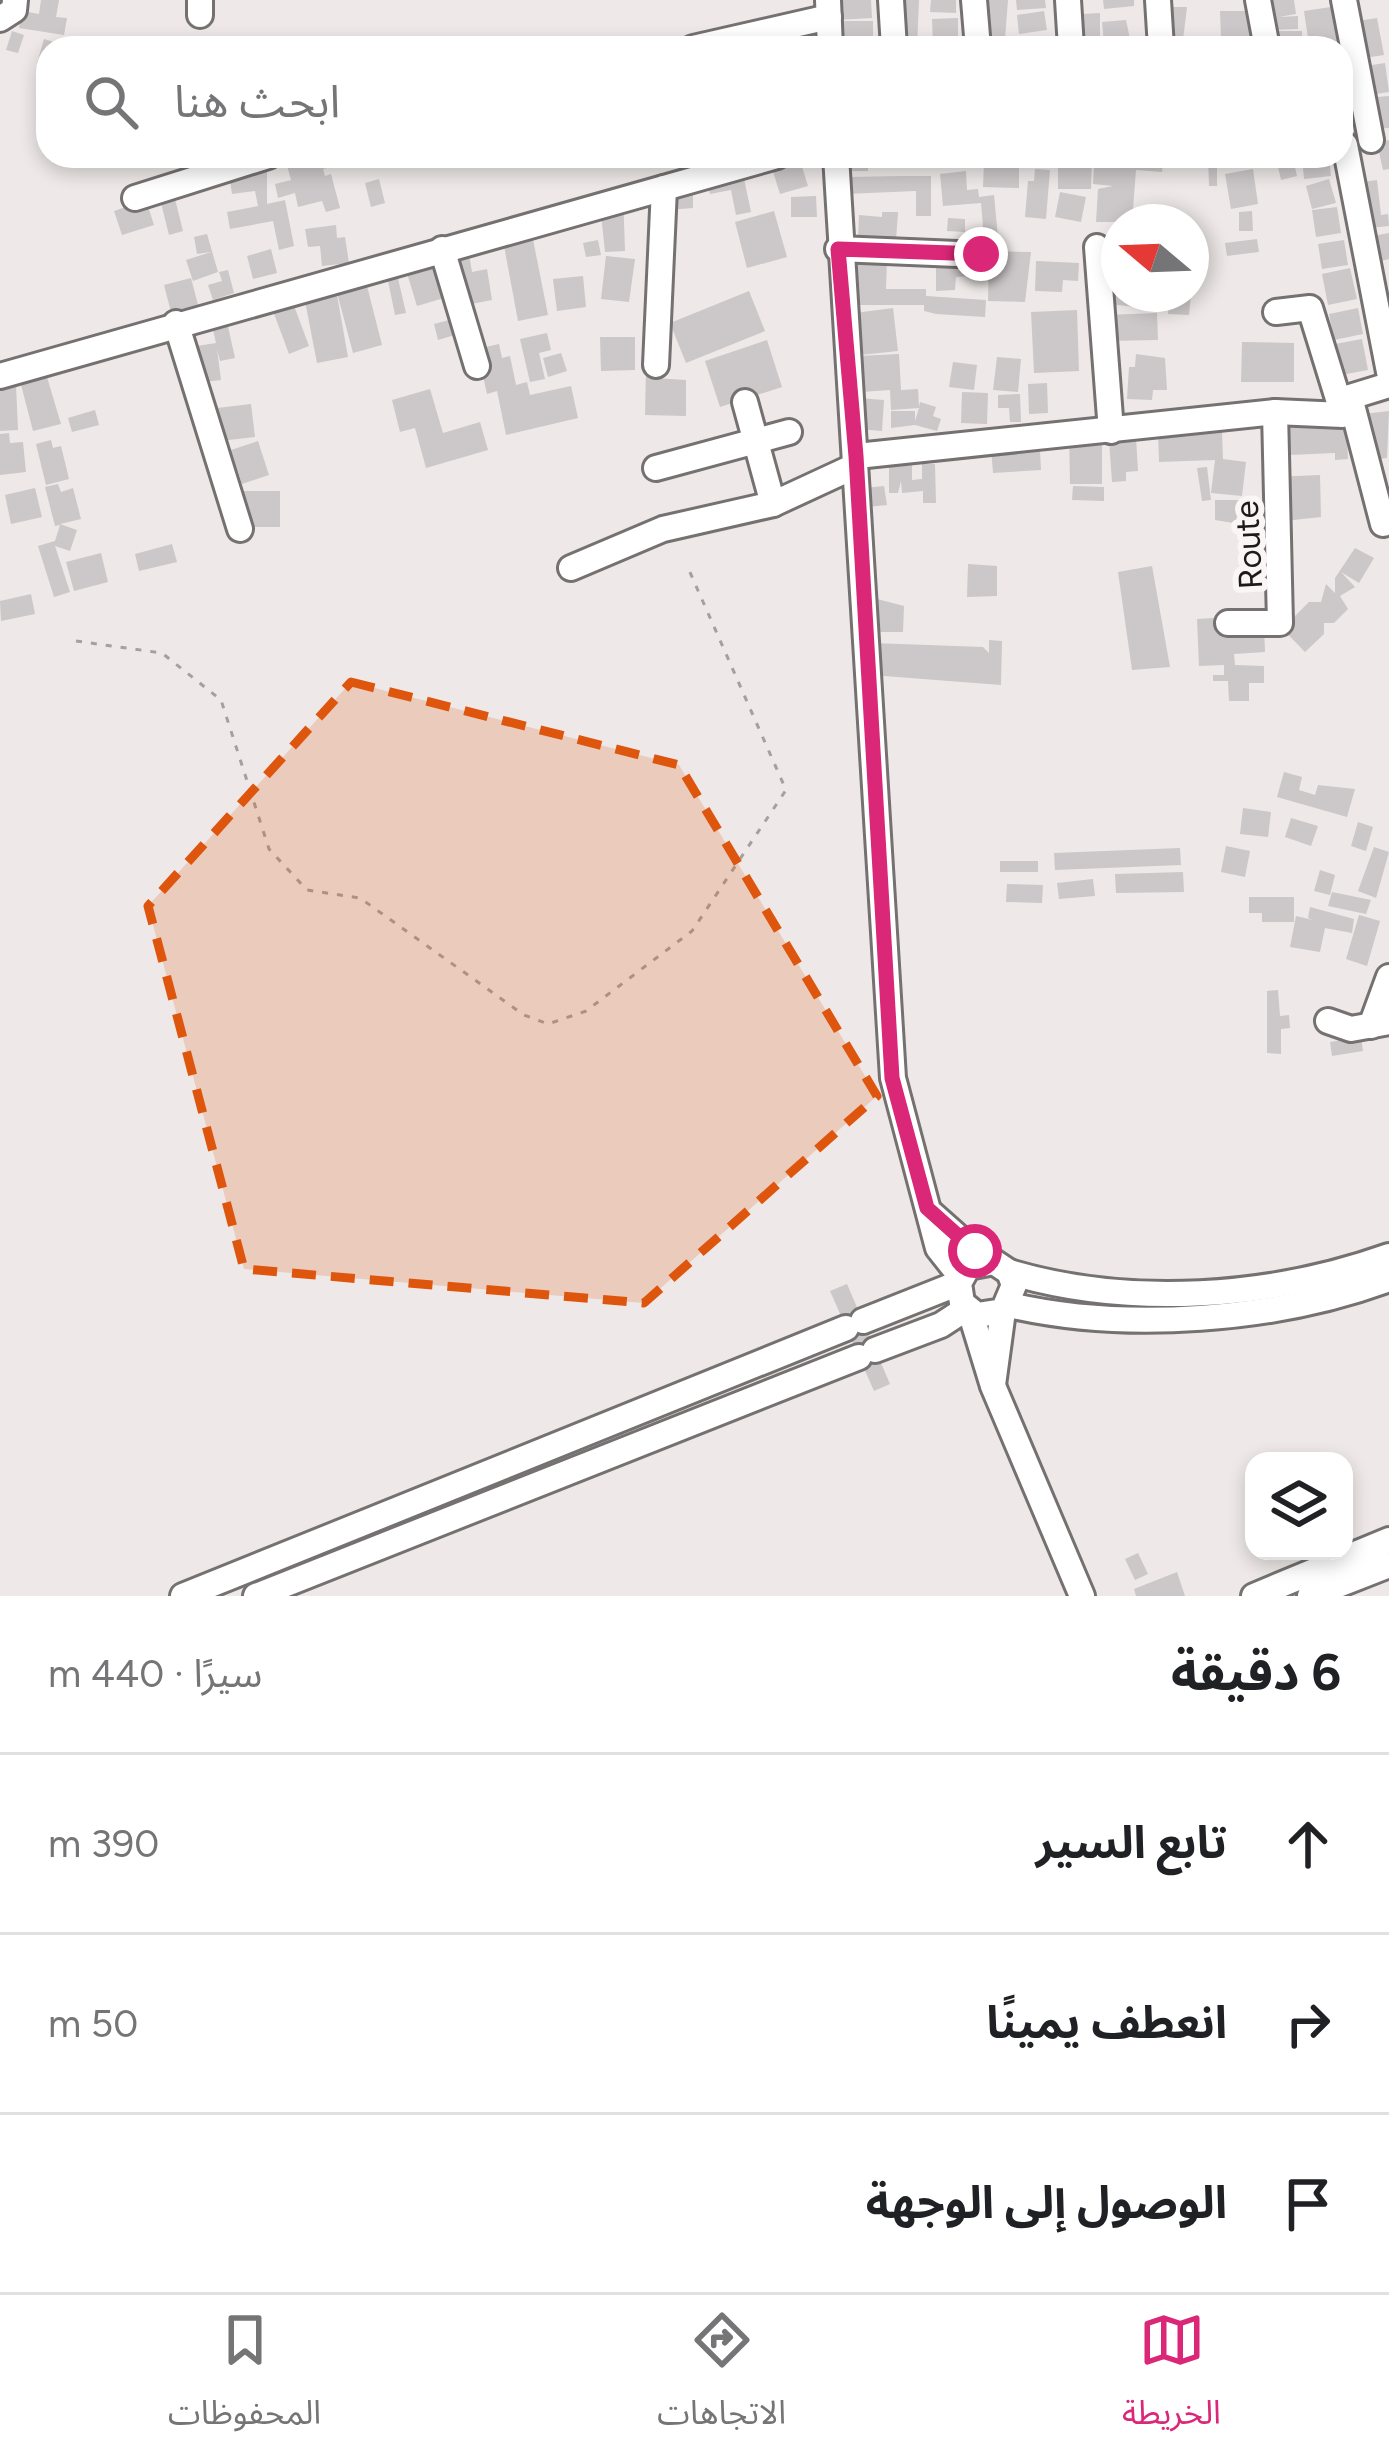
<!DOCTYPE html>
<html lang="ar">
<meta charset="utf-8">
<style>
:root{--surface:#fff;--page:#f6f6f6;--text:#202124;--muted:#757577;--line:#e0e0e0;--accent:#db2777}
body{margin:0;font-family:Figtree,"Noto Sans Arabic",sans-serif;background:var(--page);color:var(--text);direction:rtl}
.controls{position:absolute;right:36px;bottom:36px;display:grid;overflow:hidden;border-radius:24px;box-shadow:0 6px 18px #0003}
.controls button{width:108px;height:108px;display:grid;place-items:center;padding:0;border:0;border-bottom:3px solid var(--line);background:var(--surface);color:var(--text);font:60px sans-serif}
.compass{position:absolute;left:1101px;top:204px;width:108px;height:108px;border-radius:50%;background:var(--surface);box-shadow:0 6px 18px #0003;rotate:289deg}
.stop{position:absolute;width:36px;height:36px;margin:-27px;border:9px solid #db2777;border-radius:50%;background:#fff}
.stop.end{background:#db2777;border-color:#fff;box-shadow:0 3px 12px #0008}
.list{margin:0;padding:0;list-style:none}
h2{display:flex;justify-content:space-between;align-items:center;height:156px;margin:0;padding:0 48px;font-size:51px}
h2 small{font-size:39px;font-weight:400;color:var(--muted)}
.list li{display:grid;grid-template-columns:78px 1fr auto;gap:36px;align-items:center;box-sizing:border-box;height:180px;padding:0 48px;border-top:3px solid var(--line)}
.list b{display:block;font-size:45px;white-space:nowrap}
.list em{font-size:39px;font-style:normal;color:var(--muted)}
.icon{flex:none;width:66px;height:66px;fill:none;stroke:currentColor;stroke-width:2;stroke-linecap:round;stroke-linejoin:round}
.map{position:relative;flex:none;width:1389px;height:1596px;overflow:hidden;direction:ltr}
.search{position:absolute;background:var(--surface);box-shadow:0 6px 18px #0003;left:36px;right:36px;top:36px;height:132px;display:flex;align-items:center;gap:30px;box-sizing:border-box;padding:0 42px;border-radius:36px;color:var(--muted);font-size:45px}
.sheet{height:696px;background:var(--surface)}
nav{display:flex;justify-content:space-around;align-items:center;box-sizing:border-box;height:168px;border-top:3px solid var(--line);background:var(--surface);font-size:33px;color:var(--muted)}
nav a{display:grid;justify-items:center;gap:6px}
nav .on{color:var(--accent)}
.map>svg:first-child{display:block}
</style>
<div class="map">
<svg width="1389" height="1596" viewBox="0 0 1389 1596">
<rect width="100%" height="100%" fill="#eee9e8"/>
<g fill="#ccc7c8">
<path d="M 41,0 L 59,0 L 56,17 L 67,18 L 64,35 L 19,28 L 22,11 L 39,14 Z"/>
<path d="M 836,0 L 871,0 L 872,18 L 837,20 Z"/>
<path d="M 893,0 L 919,0 L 917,48 L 892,47 Z"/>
<path d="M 931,0 L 956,0 L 956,13 L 930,12 Z"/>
<path d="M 981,0 L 1008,0 L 1005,39 L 979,37 Z"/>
<path d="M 1016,0 L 1045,0 L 1046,8 L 1017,10 Z"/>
<path d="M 1067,0 L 1081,0 L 1082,14 L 1100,13 L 1100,48 L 1068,48 Z"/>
<path d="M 1103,0 L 1134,0 L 1134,6 L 1104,9 Z"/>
<path d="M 1266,0 L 1294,0 L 1296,14 L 1279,17 L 1298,16 L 1298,29 L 1271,30 Z"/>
<path d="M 1153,7 L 1187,7 L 1182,48 L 1156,48 Z"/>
<path d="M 1331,7 L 1337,41 L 1309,45 L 1304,11 Z"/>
<path d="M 1044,11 L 1047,30 L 1019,34 L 1017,15 Z"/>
<path d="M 1220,11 L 1249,11 L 1250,37 L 1221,38 Z"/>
<path d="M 958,18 L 958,45 L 933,45 L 932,19 Z"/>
<path d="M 1377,18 L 1384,55 L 1357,59 L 1351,22 Z"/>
<path d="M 1126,20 L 1132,48 L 1110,48 L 1104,43 L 1102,22 Z"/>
<rect x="840" y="21" width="33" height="27"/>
<path d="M 12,31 L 24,35 L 18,53 L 6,50 Z"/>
<rect x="1274" y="31" width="28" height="17"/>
<path d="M 1048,36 L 1049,48 L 1019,48 L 1018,39 Z"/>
<path d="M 44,39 L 70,47 L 48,48 L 48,66 L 37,63 Z"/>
<path d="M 1385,63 L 1389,92 L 1363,96 L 1359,67 Z"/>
<path d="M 1389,96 L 1389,128 L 1368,129 L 1366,98 Z"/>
<path d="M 1389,140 L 1389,169 L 1383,170 L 1377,143 Z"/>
<path d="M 336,156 L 339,165 L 323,169 L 325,176 L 331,174 L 340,208 L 326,212 L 322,201 L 298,207 L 295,193 L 278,198 L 275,184 L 291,180 L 285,158 Z"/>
<rect x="845" y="156" width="23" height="15"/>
<path d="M 878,156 L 958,156 L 959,160 L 879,167 Z"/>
<path d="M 1164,156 L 1162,172 L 1136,170 L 1132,222 L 1096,222 L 1098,189 L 1113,186 L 1093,184 L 1094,166 L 1103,167 L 1104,157 Z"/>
<path d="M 1302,156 L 1329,156 L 1331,176 L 1304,179 Z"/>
<path d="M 799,157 L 808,186 L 780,194 L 771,165 Z"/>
<path d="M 1058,157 L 1092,157 L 1091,189 L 1058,189 Z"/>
<path d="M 1208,157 L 1217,157 L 1217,186 L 1209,186 Z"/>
<path d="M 984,162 L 1019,163 L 1019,188 L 983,187 Z"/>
<path d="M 1294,163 L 1297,176 L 1281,180 L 1278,167 Z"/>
<path d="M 267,167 L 267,204 L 285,200 L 294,246 L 279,250 L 273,221 L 230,229 L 227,212 L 258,206 L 255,191 L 232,194 L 229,173 Z"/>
<path d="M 705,169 L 743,174 L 751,212 L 736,215 L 731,190 L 710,194 Z"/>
<path d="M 1035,169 L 1050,170 L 1046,219 L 1025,217 L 1028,181 L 1034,181 Z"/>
<path d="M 1253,169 L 1258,204 L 1231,209 L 1225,174 Z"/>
<path d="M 966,171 L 967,190 L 978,189 L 979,197 L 994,195 L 999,248 L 985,249 L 981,203 L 943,206 L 940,174 Z"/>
<path d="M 903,176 L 931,176 L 931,216 L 916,216 L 916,191 L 845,194 L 845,177 Z"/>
<path d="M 379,179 L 385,203 L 371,207 L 365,183 Z"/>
<path d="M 1329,179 L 1336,203 L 1312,209 L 1306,186 Z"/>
<path d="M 1377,180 L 1381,215 L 1388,214 L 1389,226 L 1359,229 L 1354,183 Z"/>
<path d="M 1060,192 L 1086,197 L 1081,222 L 1055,217 Z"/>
<path d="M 623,193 L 625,251 L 605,252 L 599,195 Z"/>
<path d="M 693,193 L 693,208 L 656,211 L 655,196 Z"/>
<path d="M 174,195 L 183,231 L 169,235 L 160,199 Z"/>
<path d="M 816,196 L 817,217 L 791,217 L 791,197 Z"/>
<path d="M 146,200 L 154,225 L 122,235 L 114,211 Z"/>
<path d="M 1337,207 L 1341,233 L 1316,237 L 1312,210 Z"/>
<path d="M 774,211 L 787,257 L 747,268 L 735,222 Z"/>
<path d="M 1252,211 L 1253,231 L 1239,231 L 1239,212 Z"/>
<path d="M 882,212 L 898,212 L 896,240 L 858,237 L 859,215 L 882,217 Z"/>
<path d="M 948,218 L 965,219 L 965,232 L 947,231 Z"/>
<path d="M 529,219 L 548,315 L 518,321 L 502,235 Z"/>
<path d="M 336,225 L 337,238 L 345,237 L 349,263 L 322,266 L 320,246 L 308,247 L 305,229 Z"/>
<path d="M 1389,233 L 1389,259 L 1376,262 L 1362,238 Z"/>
<path d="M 207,234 L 218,272 L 193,281 L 186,260 L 211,252 L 197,254 L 194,237 Z"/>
<path d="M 1111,234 L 1119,234 L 1119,266 L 1101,266 L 1101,244 L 1111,244 Z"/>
<path d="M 1257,239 L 1259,252 L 1227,256 L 1225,243 Z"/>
<path d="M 598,240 L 601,255 L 586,257 L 583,243 Z"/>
<path d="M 1344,240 L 1348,265 L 1322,269 L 1318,244 Z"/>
<path d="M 271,249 L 277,273 L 253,279 L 247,256 Z"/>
<path d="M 989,251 L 1031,252 L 1025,302 L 988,301 Z"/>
<path d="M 469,254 L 472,272 L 487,269 L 492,300 L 466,305 L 458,256 Z"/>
<path d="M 606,256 L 635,259 L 629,302 L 601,299 Z"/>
<path d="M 853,256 L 887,256 L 886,289 L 926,289 L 926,296 L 986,300 L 985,317 L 936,314 L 924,311 L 924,305 L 858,305 L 858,294 L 853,294 Z"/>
<path d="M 436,261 L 444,298 L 417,306 L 406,270 Z"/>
<path d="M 1036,261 L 1079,263 L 1078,281 L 1063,280 L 1062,292 L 1035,291 Z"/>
<path d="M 966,266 L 970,276 L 956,277 L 955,290 L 936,291 L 936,267 Z"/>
<path d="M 1350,268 L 1357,299 L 1328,305 L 1322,274 Z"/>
<path d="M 228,270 L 234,293 L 213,300 L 208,285 L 222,281 L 219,272 Z"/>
<path d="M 397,274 L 406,313 L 395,315 L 387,276 Z"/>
<path d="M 583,276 L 586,307 L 557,311 L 553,279 Z"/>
<path d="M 191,278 L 198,305 L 171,312 L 164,285 Z"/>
<path d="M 366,282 L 382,345 L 353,353 L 336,289 Z"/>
<path d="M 1102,285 L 1119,287 L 1119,294 L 1163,294 L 1162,310 L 1100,303 Z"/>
<path d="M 749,291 L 765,331 L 686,363 L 670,323 Z"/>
<path d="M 1169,294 L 1191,294 L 1189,315 L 1168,314 Z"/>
<path d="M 337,295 L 348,357 L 317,363 L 305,301 Z"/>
<path d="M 293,303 L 309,346 L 289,354 L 273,311 Z"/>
<path d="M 893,308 L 898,351 L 860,355 L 855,313 Z"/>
<path d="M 1358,308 L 1363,334 L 1334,340 L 1329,314 Z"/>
<path d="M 1077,310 L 1079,371 L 1034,373 L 1031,312 Z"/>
<path d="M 1157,313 L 1158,340 L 1105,341 L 1104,315 Z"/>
<path d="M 453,319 L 458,334 L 438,340 L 434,324 Z"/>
<path d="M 227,322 L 235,358 L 220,361 L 217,349 L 221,380 L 196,383 L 191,347 L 216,343 L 212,325 Z"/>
<path d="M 547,333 L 551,350 L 539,353 L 545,379 L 530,382 L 520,339 Z"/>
<path d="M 600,337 L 635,337 L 635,370 L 601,371 Z"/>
<path d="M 1362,339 L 1368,370 L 1341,375 L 1335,344 Z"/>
<path d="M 767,340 L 782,387 L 720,407 L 705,361 Z"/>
<path d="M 1242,342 L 1294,343 L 1294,382 L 1241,382 Z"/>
<path d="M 499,344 L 502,358 L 510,356 L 516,385 L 527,382 L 530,395 L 571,386 L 578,418 L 506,435 L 497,391 L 487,394 L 477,349 Z"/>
<path d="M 561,353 L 567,371 L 548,377 L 543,358 Z"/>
<path d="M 899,354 L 901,390 L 918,389 L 919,407 L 920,402 L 936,407 L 933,416 L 941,419 L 937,431 L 915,425 L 891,428 L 891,411 L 915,411 L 915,421 L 919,408 L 891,410 L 890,390 L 861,392 L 859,356 Z"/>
<path d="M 1136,354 L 1165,358 L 1167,390 L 1153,390 L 1152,400 L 1127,399 L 1129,367 L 1135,367 Z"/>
<path d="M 997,357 L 1021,359 L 1018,392 L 993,390 Z"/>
<path d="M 953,362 L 977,365 L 974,390 L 949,387 Z"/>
<path d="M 44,367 L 61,424 L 33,431 L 18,373 Z"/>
<path d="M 646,369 L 654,369 L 654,378 L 686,380 L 686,416 L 645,415 Z"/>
<path d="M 1047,383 L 1048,413 L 1029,414 L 1028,384 Z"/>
<path d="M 16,385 L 18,430 L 0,431 L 0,386 Z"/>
<path d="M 430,389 L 443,433 L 480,422 L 488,450 L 426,468 L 415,428 L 400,432 L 392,400 Z"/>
<path d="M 962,392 L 988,393 L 987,424 L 961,423 Z"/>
<path d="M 1020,394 L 1021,422 L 1010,422 L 1009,408 L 998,408 L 998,395 Z"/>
<path d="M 858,398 L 884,400 L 882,431 L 858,429 Z"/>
<path d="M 251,404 L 255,437 L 220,441 L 217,408 Z"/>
<path d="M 95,410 L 99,425 L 72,432 L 68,418 Z"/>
<path d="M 1287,411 L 1346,413 L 1348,459 L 1335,460 L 1335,453 L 1289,455 Z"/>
<path d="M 1389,411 L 1387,458 L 1370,460 L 1364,414 Z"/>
<path d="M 1069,428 L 1102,434 L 1102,484 L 1070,484 Z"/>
<path d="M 1222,431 L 1223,459 L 1246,462 L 1242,496 L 1211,493 L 1215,460 L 1159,462 L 1158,433 Z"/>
<path d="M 9,433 L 10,443 L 23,442 L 26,472 L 0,475 L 0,434 Z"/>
<path d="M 1039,433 L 1041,470 L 993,473 L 990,436 Z"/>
<path d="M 1136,438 L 1138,471 L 1126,472 L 1126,481 L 1112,482 L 1109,440 Z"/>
<path d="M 51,440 L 53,448 L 61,446 L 69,479 L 46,485 L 36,444 Z"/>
<path d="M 258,441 L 269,475 L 242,484 L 231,450 Z"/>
<path d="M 889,453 L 912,453 L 912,480 L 922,479 L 922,464 L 935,464 L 936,503 L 923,503 L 923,491 L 902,493 L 901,481 L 898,493 L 889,493 Z"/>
<path d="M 1207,467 L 1211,500 L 1202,501 L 1197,468 Z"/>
<path d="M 1320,475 L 1321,517 L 1284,521 L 1273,477 Z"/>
<path d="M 58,484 L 61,492 L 73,488 L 81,519 L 60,524 L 77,530 L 70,551 L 55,546 L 70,592 L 54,597 L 38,546 L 55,541 L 60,525 L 55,526 L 45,487 Z"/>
<path d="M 884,486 L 887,505 L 867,507 L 864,488 Z"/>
<path d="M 1073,486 L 1104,487 L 1104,501 L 1072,500 Z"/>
<path d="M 35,488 L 42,517 L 11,524 L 5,495 Z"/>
<path d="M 236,491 L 280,491 L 280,527 L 246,527 L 246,505 L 236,505 Z"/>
<path d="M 1215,500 L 1252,500 L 1252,526 L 1215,520 Z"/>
<path d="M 1277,529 L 1293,529 L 1293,618 L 1309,602 L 1321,602 L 1326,584 L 1335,593 L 1335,578 L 1355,548 L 1374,558 L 1359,583 L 1341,572 L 1355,587 L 1340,596 L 1348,609 L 1334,623 L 1324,623 L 1324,634 L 1305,652 L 1277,623 Z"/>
<path d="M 172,544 L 177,562 L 139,571 L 135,554 Z"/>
<path d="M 101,553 L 108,582 L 74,591 L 66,562 Z"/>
<path d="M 968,564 L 997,566 L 997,596 L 967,597 Z"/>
<path d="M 1152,566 L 1170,667 L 1132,670 L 1118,572 Z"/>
<path d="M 31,594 L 35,614 L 1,621 L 0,601 Z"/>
<path d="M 877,599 L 904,606 L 903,632 L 877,632 Z"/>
<path d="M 1229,617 L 1264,628 L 1265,652 L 1234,654 L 1235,665 L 1264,666 L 1264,683 L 1249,683 L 1249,701 L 1229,701 L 1228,681 L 1213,681 L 1213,675 L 1224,675 L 1224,665 L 1199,666 L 1197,619 Z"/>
<path d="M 989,640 L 1002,641 L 1001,685 L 871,675 L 872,643 L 983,647 L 989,653 Z"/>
<path d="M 1284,772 L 1302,777 L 1299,790 L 1315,795 L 1318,785 L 1355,789 L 1347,817 L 1277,797 Z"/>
<path d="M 1243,808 L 1271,812 L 1268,837 L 1240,834 Z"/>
<path d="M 1291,818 L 1318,826 L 1311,846 L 1285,837 Z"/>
<path d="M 1358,822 L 1373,827 L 1366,851 L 1351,846 Z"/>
<path d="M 1226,846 L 1250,851 L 1245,877 L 1221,872 Z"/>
<path d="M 1374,847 L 1389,852 L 1376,898 L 1358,891 Z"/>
<path d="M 1180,848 L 1181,865 L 1055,870 L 1054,853 Z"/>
<rect x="1000" y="861" width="38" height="11"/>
<path d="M 1320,870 L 1335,875 L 1330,895 L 1314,891 Z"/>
<path d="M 1183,872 L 1184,892 L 1116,893 L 1115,874 Z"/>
<path d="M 1093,879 L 1095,896 L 1059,899 L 1057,883 Z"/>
<path d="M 1007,884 L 1043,885 L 1042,903 L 1006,902 Z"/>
<path d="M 1332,892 L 1371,900 L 1366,914 L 1328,906 Z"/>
<path d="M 1249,897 L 1294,897 L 1294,922 L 1262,922 L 1262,913 L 1249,913 Z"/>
<path d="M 1310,907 L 1354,919 L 1352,933 L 1325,928 L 1320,952 L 1290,947 L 1296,916 L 1313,920 L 1308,918 Z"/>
<path d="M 1359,915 L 1380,921 L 1367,966 L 1346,959 Z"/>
<path d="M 1278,990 L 1280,1016 L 1289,1015 L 1290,1028 L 1281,1029 L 1281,1054 L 1267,1053 L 1267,991 Z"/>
<path d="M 1361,1037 L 1363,1051 L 1332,1056 L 1330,1042 Z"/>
<path d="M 847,1284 L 890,1384 L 874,1391 L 830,1291 Z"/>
<path d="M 1138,1553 L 1148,1574 L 1135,1580 L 1125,1559 Z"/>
<path d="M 1177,1572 L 1185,1596 L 1136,1596 L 1134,1589 Z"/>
</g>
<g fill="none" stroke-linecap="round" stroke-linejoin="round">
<defs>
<g id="minor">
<path d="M 200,0 L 200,15"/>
<path d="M 828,0 L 830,48"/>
<path d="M 891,0 L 894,48"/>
<path d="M 974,0 L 978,48"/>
<path d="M 1068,0 L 1071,48"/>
<path d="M 1158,0 L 1161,48"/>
<path d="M 1258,0 L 1267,48"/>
<path d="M 1344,0 L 1371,140"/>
<path d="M 0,19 L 14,10 L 15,0"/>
<path d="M 693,48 L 829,17"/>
<path d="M 1345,145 L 1389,372"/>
<path d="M 836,156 L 893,1078 L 938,1248 L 961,1277"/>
<path d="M 135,198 L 268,156"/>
<path d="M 1097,247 L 1111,431"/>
<path d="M 442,249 L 477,366"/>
<path d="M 838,249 L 981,255"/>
<path d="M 176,323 L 240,529"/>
<path d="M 656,365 L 664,188"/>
<path d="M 0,376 L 777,156"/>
<path d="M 745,402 L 773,504"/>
<path d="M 857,456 L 1275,412 L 1343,415 L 1310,308 L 1276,312"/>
<path d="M 656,468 L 789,432"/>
<path d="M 1383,524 L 1350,397 L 1389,385"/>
<path d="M 571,568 L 663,529 L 773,504 L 855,466"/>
<path d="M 1228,623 L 1280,623 L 1275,412"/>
<path d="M 1328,1021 L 1351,1029 L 1389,1022"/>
<path d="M 1371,1026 L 1389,977"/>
<path d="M 932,1214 L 985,1261"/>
<path d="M 1009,1272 C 1130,1308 1271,1298 1389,1256"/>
<path d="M 1009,1305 C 1125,1332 1277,1321 1389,1279"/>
<path d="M 970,1311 L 993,1386 L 1082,1596"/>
<path d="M 863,1321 L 959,1283"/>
<path d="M 875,1350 L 941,1325 L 967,1308"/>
<path d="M 993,1385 L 1003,1311 L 1014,1285 L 1009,1272 L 994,1262 L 968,1267 L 959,1283 L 962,1303 L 977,1315 L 1003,1311"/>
<path d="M 183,1596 L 846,1328"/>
<path d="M 256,1596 L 859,1357"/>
<path d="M 1254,1596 L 1389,1540"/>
<path d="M 1310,1596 L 1389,1565"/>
</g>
</defs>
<use href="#minor" stroke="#767171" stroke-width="30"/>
<path stroke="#a4a09f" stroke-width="3" stroke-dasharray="6 9" stroke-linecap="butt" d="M 76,641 L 162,653 L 221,700 L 269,849 L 307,890 L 360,898 L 524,1015 L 548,1024 L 586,1011 L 692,931 L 786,790 L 689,570"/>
<use href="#minor" stroke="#fff" stroke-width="24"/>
</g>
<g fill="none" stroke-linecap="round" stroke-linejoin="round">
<path stroke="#db2777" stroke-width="15" d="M 975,1251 L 927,1208 L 892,1078 L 856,456 L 838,249 L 981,254"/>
</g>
<path fill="#de560d" fill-opacity="0.2" stroke="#de560d" stroke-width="9" stroke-dasharray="24 15" stroke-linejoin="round" d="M 351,682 L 679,765 L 877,1096 L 644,1303 L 244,1269 L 148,906 Z"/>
<g text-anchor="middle" stroke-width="12" stroke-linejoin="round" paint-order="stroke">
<g font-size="33" fill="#1c1a1a" stroke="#fbf6f5">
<text transform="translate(1248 545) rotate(-93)" y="12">Route</text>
</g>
</g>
</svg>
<div class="controls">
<button><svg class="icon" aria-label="layers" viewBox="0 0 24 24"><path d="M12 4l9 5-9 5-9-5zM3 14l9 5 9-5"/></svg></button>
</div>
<svg class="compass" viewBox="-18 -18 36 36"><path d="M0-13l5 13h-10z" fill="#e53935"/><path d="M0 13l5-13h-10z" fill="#757577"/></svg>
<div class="stop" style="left:975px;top:1251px"></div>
<div class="stop end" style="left:981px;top:254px"></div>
<div class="search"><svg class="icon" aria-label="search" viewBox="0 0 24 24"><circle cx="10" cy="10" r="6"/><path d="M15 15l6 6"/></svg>ابحث هنا</div>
</div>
<section class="sheet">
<h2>6 دقيقة<small>سيرًا · 440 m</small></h2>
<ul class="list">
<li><svg class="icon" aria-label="ahead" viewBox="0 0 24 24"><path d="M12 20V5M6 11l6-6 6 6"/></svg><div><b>تابع السير</b></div><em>390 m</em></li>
<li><svg class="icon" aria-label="right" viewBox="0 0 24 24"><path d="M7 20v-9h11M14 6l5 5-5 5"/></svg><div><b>انعطف يمينًا</b></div><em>50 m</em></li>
<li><svg class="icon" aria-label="arrive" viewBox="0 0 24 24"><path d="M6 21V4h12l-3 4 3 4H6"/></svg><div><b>الوصول إلى الوجهة</b></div></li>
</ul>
</section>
<nav>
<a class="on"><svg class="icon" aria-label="map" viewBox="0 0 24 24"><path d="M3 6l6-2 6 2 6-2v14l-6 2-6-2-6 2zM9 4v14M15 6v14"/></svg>الخريطة</a>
<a><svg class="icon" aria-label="directions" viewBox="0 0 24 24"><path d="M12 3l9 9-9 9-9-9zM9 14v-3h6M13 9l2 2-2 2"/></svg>الاتجاهات</a>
<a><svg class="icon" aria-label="saved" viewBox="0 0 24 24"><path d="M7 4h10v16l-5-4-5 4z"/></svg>المحفوظات</a>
</nav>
